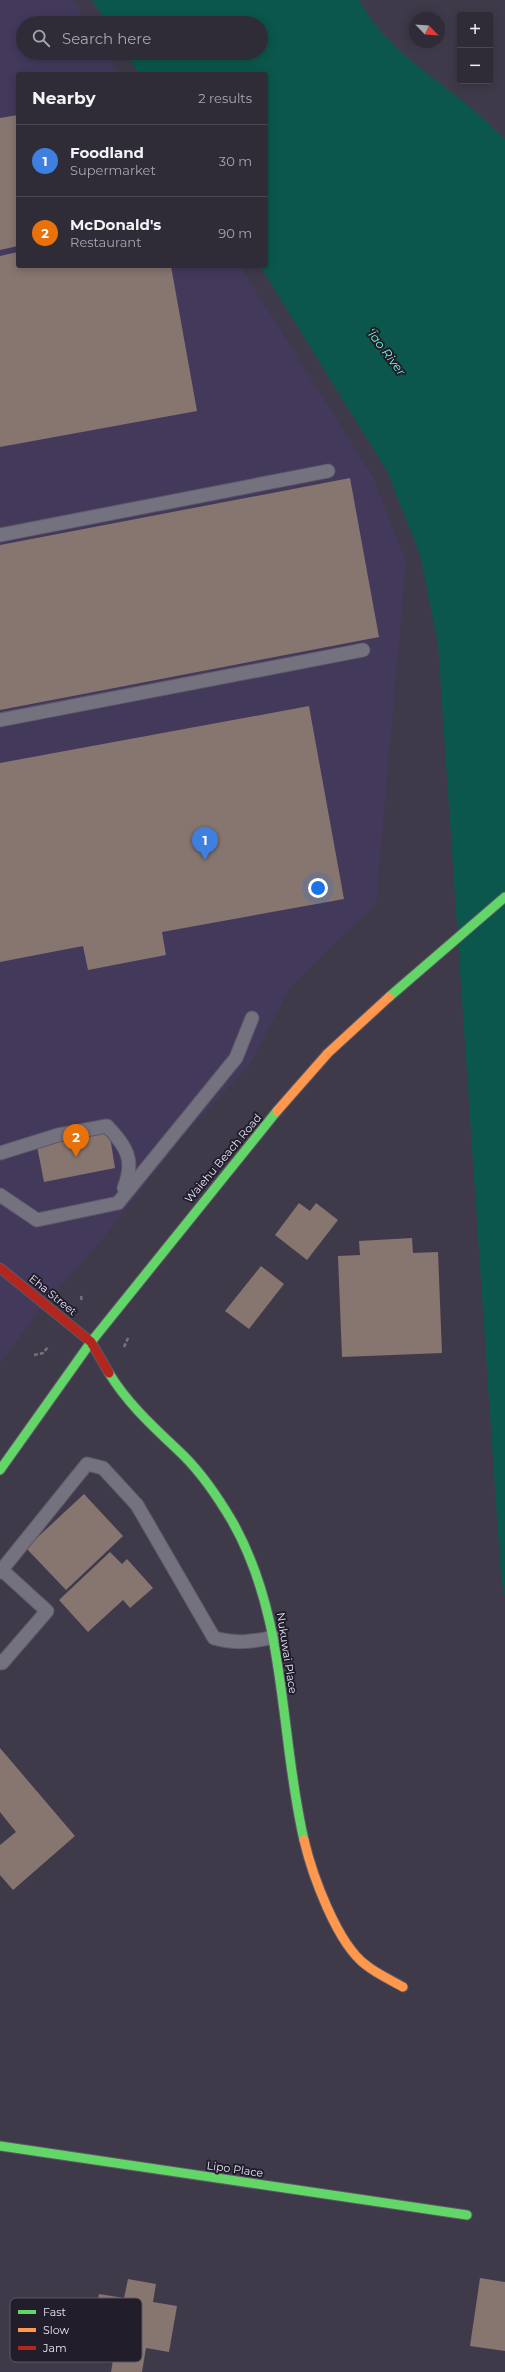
<!DOCTYPE html>
<meta charset="utf-8">
<style>
:root{--surface:#2f2c38;--page:#3b3843;--text:#f1f3f6;--muted:#a7a7ae;--line:#4a4853;--accent:#ada8ba}
body{margin:0;font-family:Montserrat,sans-serif;background:var(--page);color:var(--text)}
.controls{position:absolute;right:12px;top:12px;display:grid;overflow:hidden;border-radius:4px;box-shadow:0 2px 10px #0003}
.controls button{width:36px;height:36px;display:grid;place-items:center;padding:0;border:0;border-bottom:1px solid var(--line);background:var(--surface);color:var(--text);font:20px sans-serif}
.compass{position:absolute;left:409px;top:12px;width:36px;height:36px;border-radius:50%;background:var(--surface);box-shadow:0 2px 10px #0003;rotate:115deg}
.you{position:absolute;left:318px;top:888px;width:14px;height:14px;margin:-10px;border:3px solid #fff;border-radius:50%;background:#1a73e8;box-shadow:0 0 0 6px #1a73e833}
.badge{display:grid;place-items:center;width:26px;height:26px;border-radius:50%;background:var(--accent);color:#fff;font-size:13px;font-weight:700}
.pin{position:absolute;translate:-50% -33px;filter:drop-shadow(0 1px 2px #0008)}
.pin::after{content:'';position:absolute;top:21px;width:14px;height:12px;background:inherit;clip-path:polygon(0 0,100% 0,50% 100%)}
.list{margin:0;padding:0;list-style:none}
h2{display:flex;justify-content:space-between;align-items:center;height:52px;margin:0;padding:0 16px;font-size:17px}
h2 small{font-size:13px;font-weight:400;color:var(--muted)}
.list li{display:grid;grid-template-columns:26px 1fr auto;gap:12px;align-items:center;box-sizing:border-box;height:72px;padding:0 16px;border-top:1px solid var(--line)}
.list b{display:block;font-size:15px;white-space:nowrap}
.list p{margin:0;font-size:13px;white-space:nowrap;color:var(--muted)}
.list em{font-size:13px;font-style:normal;color:var(--muted)}
.icon{flex:none;width:22px;height:22px;fill:none;stroke:currentColor;stroke-width:2;stroke-linecap:round;stroke-linejoin:round}
.map{position:relative;flex:none;width:505px;height:2372px;overflow:hidden}
.search{position:absolute;background:var(--surface);box-shadow:0 2px 10px #0003;left:16px;top:16px;width:252px;height:44px;display:flex;align-items:center;gap:10px;box-sizing:border-box;padding:0 14px;border-radius:22px;color:var(--muted);font-size:15px}
.panel{position:absolute;background:var(--surface);box-shadow:0 2px 10px #0003;left:16px;top:72px;width:252px;height:196px;border-radius:4px}
.map>svg:first-child{display:block}
</style>
<div class="map">
<svg width="505" height="2372" viewBox="0 0 505 2372">
<rect width="100%" height="100%" fill="#3f3a4a"/>
<path fill="#43395b" d="M 0,0 L 73,0 L 87,23 L 23,23 L 23,53 L 106,53 L 119,74 L 18,74 L 18,266 L 240,266 L 373,477 L 406,562 L 376,904 L 291,986 L 249,1066 L 185,1134 L 96,1247 L 44,1304 L 0,1364 Z"/>
<path fill="#0b574c" d="M 92,0 L 359,0 C 384,47 431,74 471,108 C 483,118 494,129 505,139 L 505,1598 L 501,1578 L 438,644 L 420,555 L 387,471 L 260,266 L 266,266 L 266,74 L 139,74 L 126,53 L 261,53 L 261,23 L 107,23 Z"/>
<g fill="#877570">
<path d="M 18,115 L 18,246 L 0,250 L 0,118 Z"/>
<path d="M 18,252 L 18,266 L 171,266 L 197,411 L 0,447 L 0,256 Z"/>
<path d="M 350,478 L 379,637 L 0,710 L 0,545 Z"/>
<path d="M 309,706 L 344,899 L 162,932 L 166,955 L 88,970 L 83,946 L 0,962 L 0,763 Z"/>
<path d="M 103,1133 L 110,1137 L 115,1168 L 44,1182 L 37,1146 Z"/>
<path d="M 299,1203 L 310,1211 L 316,1203 L 338,1220 L 307,1260 L 275,1235 Z"/>
<path d="M 412,1238 L 413,1253 L 438,1252 L 442,1353 L 342,1357 L 338,1256 L 360,1255 L 359,1241 Z"/>
<path d="M 261,1266 L 284,1284 L 249,1329 L 225,1311 Z"/>
<path d="M 84,1494 L 123,1536 L 66,1590 L 26,1548 Z"/>
<path d="M 110,1552 L 122,1564 L 127,1559 L 153,1588 L 130,1608 L 123,1600 L 88,1632 L 59,1600 Z"/>
<path d="M 0,1748 L 75,1836 L 13,1890 L 0,1875 L 0,1845 L 16,1832 L 0,1812 Z"/>
<path d="M 480,2278 L 505,2282 L 505,2351 L 470,2346 Z"/>
<path d="M 128,2279 L 156,2284 L 153,2302 L 177,2306 L 169,2352 L 146,2348 L 142,2372 L 111,2372 L 116,2342 L 91,2337 L 99,2294 L 124,2298 Z"/>
</g>
<g fill="none" stroke-linecap="round" stroke-linejoin="round">
<defs>
<g id="lane">
<path d="M 0,535 L 328,471"/>
<path d="M 0,720 L 363,650"/>
<path d="M 0,1153 L 58,1135 L 107,1126 C 127,1147 135,1160 124,1188"/>
<path d="M 0,1195 L 37,1220 L 118,1203 L 236,1058 L 252,1018"/>
<path d="M 0,1572 L 87,1464 L 103,1468 L 137,1505 L 214,1638 C 236,1644 252,1642 274,1637"/>
<path d="M 0,1661 L 2,1663 L 47,1611 L 2,1570"/>
</g>
<g id="fast">
<path d="M 389,997 L 505,897"/>
<path d="M 109,1373 C 129,1406 157,1430 184,1456 C 202,1474 219,1499 232,1521 C 288,1619 279,1734 304,1840"/>
<path d="M 0,1470 L 91,1342 L 277,1111"/>
<path d="M 0,2146 L 467,2215"/>
</g>
<g id="slow">
<path d="M 277,1111 L 328,1053 L 389,997"/>
<path d="M 304,1840 C 312,1874 337,1944 366,1965 C 377,1974 391,1980 403,1987"/>
</g>
<path id="jam" d="M 0,1268 L 91,1342 L 109,1373"/>
</defs>
<use href="#lane" stroke="#5d5967" stroke-width="15"/>
<use href="#fast" stroke="#5d5967" stroke-width="11"/>
<use href="#slow" stroke="#5d5967" stroke-width="11"/>
<use href="#jam" stroke="#5d5967" stroke-width="11"/>
<g stroke="#76737f" stroke-width="2.5" stroke-dasharray="4 2" stroke-linecap="butt">
<path d="M 81,1296 L 82,1302"/>
<path d="M 124,1347 L 129,1336"/>
<path d="M 34,1355 L 43,1353 L 48,1347"/>
</g>
<use href="#lane" stroke="#75727f" stroke-width="13"/>
<use href="#fast" stroke="#63d668" stroke-width="9"/>
<use href="#slow" stroke="#ff974d" stroke-width="9"/>
<use href="#jam" stroke="#b3261e" stroke-width="9"/>
</g>
<g text-anchor="middle" stroke-width="4" stroke-linejoin="round" paint-order="stroke">
<g font-size="11" fill="#e8e4f7" stroke="#211d2b">
<text transform="translate(223 1158) rotate(-50)" y="4">Waiehu Beach Road</text>
<text transform="translate(53 1295) rotate(39)" y="4">Eha Street</text>
<text transform="translate(287 1653) rotate(81)" y="4">Nukuwai Place</text>
<text transform="translate(235 2169) rotate(8)" y="4">Lipo Place</text>
</g>
<g font-size="12" font-style="italic" fill="#75f9dc" stroke="#211d2b">
<text transform="translate(386 352) rotate(53)" y="4">ʻĪao River</text>
</g>
</g>
<rect x="10" y="2298" width="132" height="64" rx="6" fill="#211d2b" stroke="#5d5968" stroke-width="1"/>
<rect x="18" y="2310" width="18" height="4" fill="#63d668"/>
<rect x="18" y="2328" width="18" height="4" fill="#ff974d"/>
<rect x="18" y="2346" width="18" height="4" fill="#b3261e"/>
<g font-size="11" fill="#e8e4f7">
<text x="43" y="2316">Fast</text>
<text x="43" y="2334">Slow</text>
<text x="43" y="2352">Jam</text>
</g>
</svg>
<div class="controls">
<button>+</button>
<button>−</button>
</div>
<svg class="compass" viewBox="-18 -18 36 36"><path d="M0-13l5 13h-10z" fill="#e53935"/><path d="M0 13l5-13h-10z" fill="#a7a7ae"/></svg>
<div class="you"></div>
<div class="pin badge" style="left:205px;top:860px;background:#3f7fe0">1</div>
<div class="pin badge" style="left:76px;top:1157px;background:#e8710a">2</div>
<div class="search"><svg class="icon" aria-label="search" viewBox="0 0 24 24"><circle cx="10" cy="10" r="6"/><path d="M15 15l6 6"/></svg>Search here</div>
<section class="panel">
<h2>Nearby<small>2 results</small></h2>
<ul class="list">
<li><span class="badge" style="background:#3f7fe0">1</span><div><b>Foodland</b><p>Supermarket</p></div><em>30 m</em></li>
<li><span class="badge" style="background:#e8710a">2</span><div><b>McDonald's</b><p>Restaurant</p></div><em>90 m</em></li>
</ul>
</section>
</div>
